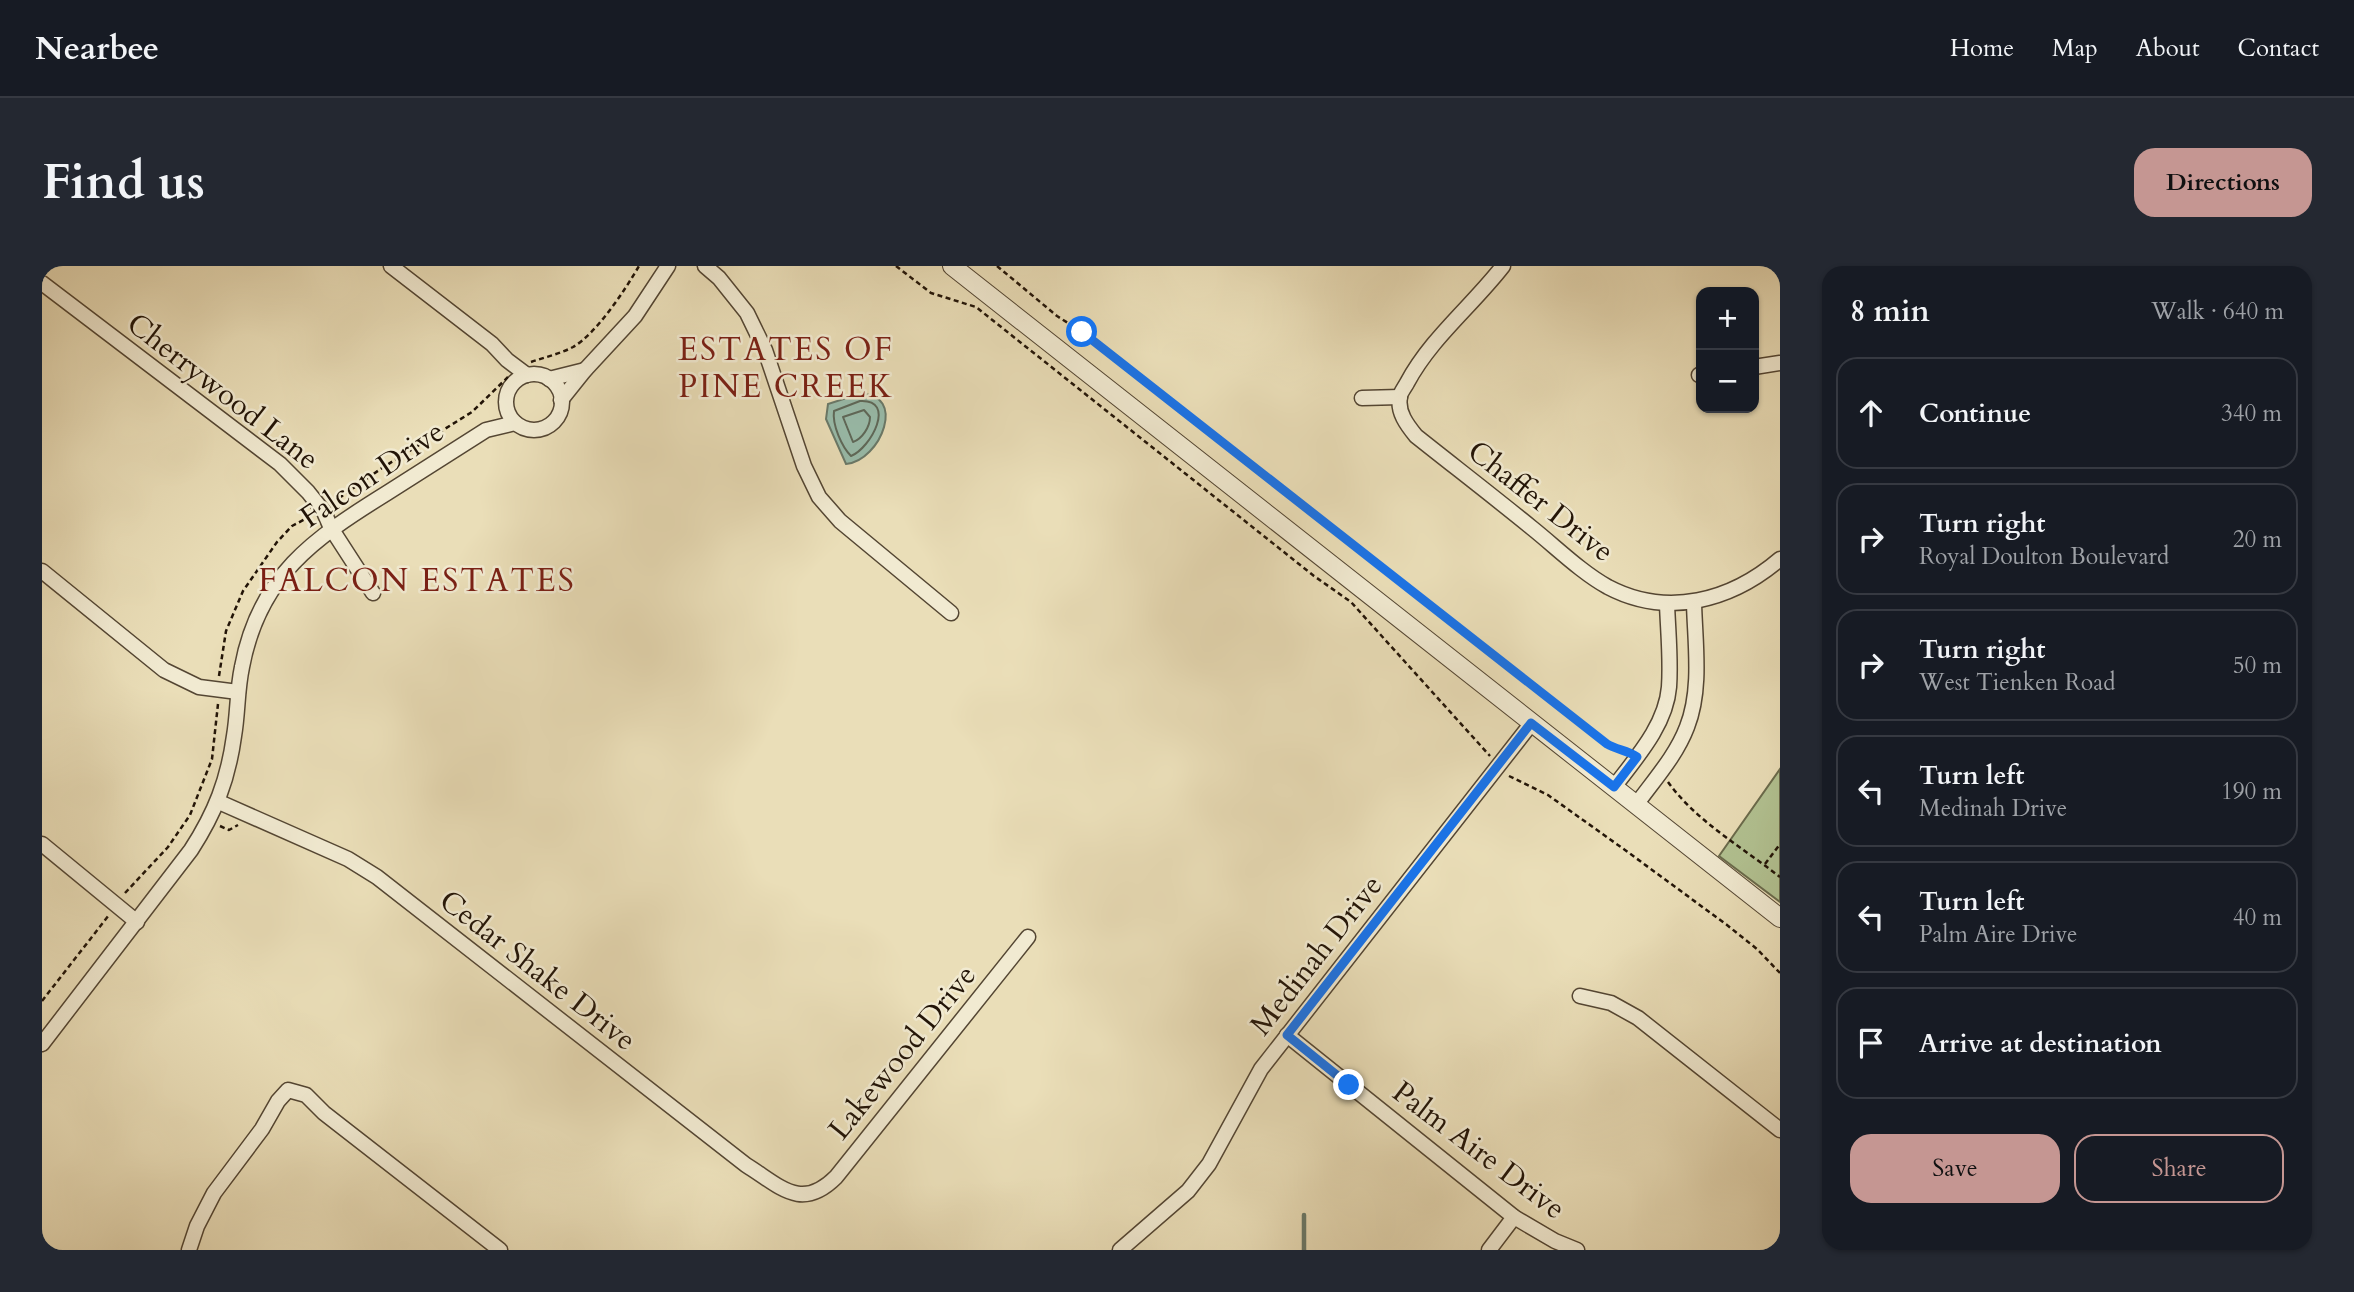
<!DOCTYPE html>
<meta charset="utf-8">
<style>
:root{--surface:#171b24;--page:#242831;--text:#f1f3f6;--muted:#9ea1a6;--line:#363941;--accent:#c59692}
body{margin:0;font-family:Cardo,serif;background:var(--page);color:var(--text)}
.controls{position:absolute;right:21px;top:21px;display:grid;overflow:hidden;border-radius:14px;box-shadow:0 2px 5px #0004}
.controls button{width:63px;height:63px;display:grid;place-items:center;padding:0;border:0;border-bottom:2px solid var(--line);background:var(--surface);color:var(--text);font:35px sans-serif}
.stop{position:absolute;width:21px;height:21px;margin:-16px;border:5px solid #1a73e8;border-radius:50%;background:#fff}
.stop.end{background:#1a73e8;border-color:#fff;box-shadow:0 2px 7px #0008}
.list{margin:0;padding:0;list-style:none}
h2{display:flex;justify-content:space-between;align-items:center;height:91px;margin:0;padding:0 28px;font-size:30px}
h2 small{font-size:23px;font-weight:400;color:var(--muted)}
.list li{display:grid;grid-template-columns:46px 1fr auto;gap:21px;align-items:center;box-sizing:border-box;height:112px;margin:0 14px 14px;padding:0 14px;border:2px solid var(--line);border-radius:21px}
.list b{display:block;font-size:26px;white-space:nowrap}
.list p{margin:0;font-size:23px;white-space:nowrap;color:var(--muted)}
.list em{font-size:23px;font-style:normal;color:var(--muted)}
.actions{display:flex;gap:14px;padding:21px 28px}
.actions a{flex:1;padding:16px 0;border:2px solid var(--accent);border-radius:21px;text-align:center;font-size:24px;color:var(--accent)}
.actions .main{background:var(--accent);color:#111}
.icon{flex:none;width:38px;height:38px;fill:none;stroke:currentColor;stroke-width:2;stroke-linecap:round;stroke-linejoin:round}
.map{position:relative;flex:none;width:1738px;height:984px;overflow:hidden;border-radius:21px}
header{display:flex;align-items:center;gap:42px;box-sizing:border-box;height:98px;padding:0 35px;background:var(--surface);border-bottom:2px solid var(--line)}
header strong{font-size:33px}
nav{display:flex;gap:38px;margin-inline-start:auto;font-size:24px}
.intro{display:flex;align-items:center;justify-content:space-between;box-sizing:border-box;height:168px;padding:0 42px}
h1{margin:0;font-size:49px}
.button{padding:18px 32px;border-radius:21px;background:var(--accent);color:#111;font-size:24px;font-weight:700}
main{display:flex;gap:42px;padding:0 42px}
aside{flex:1;background:var(--surface);border-radius:21px;box-shadow:0 2px 5px #0004}
.map>svg:first-child{display:block}
</style>
<header>
<strong>Nearbee</strong>
<nav><a>Home</a><a>Map</a><a>About</a><a>Contact</a></nav>
</header>
<div class="intro"><h1>Find us</h1><a class="button">Directions</a></div>
<main>
<div class="map">
<svg width="1738" height="984" viewBox="0 0 1738 984">
<rect width="100%" height="100%" fill="#eadeb8"/>
<filter id="stains"><feTurbulence type="fractalNoise" baseFrequency=".00286" numOctaves="4"/><feColorMatrix values="0 0 0 0 .2 0 0 0 0 .09 0 0 0 0 .02 0 0 0 .5 -.17"/></filter>
<radialGradient id="worn" r=".72"><stop offset=".6" stop-color="#630" stop-opacity="0"/><stop offset="1" stop-color="#630" stop-opacity=".3"/></radialGradient>
<path fill="#b2c292" stroke="#6a6b4c" stroke-width="2" d="M 1738,503 L 1738,636 L 1677,590 Z"/>
<path fill="#98bcab" stroke="#697969" stroke-width="2" d="M 817,128 C 866,126 839,195 804,198 L 784,153 L 786,138 Z"/>
<g fill="none" stroke-linecap="round" stroke-linejoin="round">
<g stroke="#5d6859" stroke-width="2">
<path d="M 818,135 C 855,133 829,182 809,190 C 800,181 790,159 792,145 Z"/>
<path d="M 822,144 L 828,151 C 828,161 820,173 811,176 L 801,151 Z"/>
</g>
<path stroke="#697969" stroke-width="4.5" d="M 1262,984 L 1262,949"/>
<defs>
<g id="minor">
<path d="M 349,0 L 450,78 L 465,94 L 485,109"/>
<path d="M 663,0 L 677,12 L 705,47 L 723,84 L 762,200 L 777,231 L 798,255 L 909,347"/>
<path d="M 1461,0 C 1430,40 1389,72 1365,117 C 1363,121 1358,127 1358,131 C 1355,146 1365,159 1374,170 C 1413,201 1452,231 1490,262 C 1515,282 1539,306 1566,321 C 1625,352 1689,335 1738,293"/>
<path d="M 0,17 L 238,198 L 266,226 L 282,246 L 289,262 L 331,327"/>
<path d="M 1712,101 L 1738,97"/>
<circle cx="492" cy="136" r="28"/>
<path d="M 1657,109 L 1659,109"/>
<path d="M 507,113 L 543,104"/>
<path d="M 1320,132 L 1358,131"/>
<path d="M 519,134 L 543,104 L 593,50 L 626,0"/>
<path d="M 0,305 L 122,404 L 157,421 L 196,426"/>
<path d="M 1572,521 C 1594,492 1624,459 1627,421 C 1629,394 1626,365 1625,338"/>
<path d="M 177,536 L 306,593 L 335,611 L 704,899 C 738,920 759,946 794,911 L 986,671"/>
<path d="M 1594,539 C 1612,514 1634,490 1645,461 C 1660,423 1653,377 1652,337"/>
<path d="M 0,578 L 95,656"/>
<path d="M 1538,730 L 1569,737 L 1596,752 L 1738,864"/>
<path d="M 1245,769 L 1472,951 L 1513,975 L 1535,984"/>
<path d="M 0,778 L 149,584 C 173,547 186,514 192,470 C 196,447 195,424 200,401 C 217,310 271,273 345,227 C 378,206 411,185 444,164 L 473,157"/>
<path d="M 147,984 L 155,960 L 172,927 L 220,863 L 236,835 L 246,824 L 264,829 L 282,847 L 458,984"/>
<path d="M 1078,984 L 1146,925 L 1167,898 L 1219,803 L 1489,458"/>
<path d="M 1447,984 L 1472,951"/>
</g>
<path id="tertiary" d="M 910,0 L 1738,652"/>
</defs>
<use href="#minor" stroke="#544633" stroke-width="17"/>
<use href="#tertiary" stroke="#544633" stroke-width="20"/>
<g stroke="#221407" stroke-width="2.5" stroke-dasharray="5 3.5" stroke-linecap="butt">
<path d="M 854,0 L 889,27 L 934,41 L 1272,310 L 1309,336 L 1448,490"/>
<path d="M 955,0 L 1015,50 L 1040,66 L 1271,246 L 1324,290 L 1352,309 L 1565,478 L 1574,483 L 1581,484"/>
<path d="M 489,96 C 503,91 518,88 531,81 C 555,67 583,24 597,0"/>
<path d="M 290,237 L 340,202 L 430,146 L 466,111"/>
<path d="M 177,410 L 184,365 L 201,325 L 235,276 L 250,260 L 269,250"/>
<path d="M 1467,510 L 1506,529 L 1583,584 L 1685,659 L 1715,683 L 1738,707"/>
<path d="M 1626,516 C 1654,555 1701,582 1738,611"/>
<path d="M 178,560 L 187,564 L 196,559"/>
<path d="M 1723,598 L 1738,578"/>
<path d="M 83,627 L 126,581 L 148,549 L 170,493 L 176,438"/>
<path d="M 0,735 L 67,649"/>
</g>
<use href="#minor" stroke="#f1ead1" stroke-width="14"/>
<use href="#tertiary" stroke="#f1ead1" stroke-width="18"/>
</g>
<g fill="none" stroke-linecap="round" stroke-linejoin="round">
<path stroke="#1a73e8" stroke-width="9" d="M 1040,66 L 1565,478 C 1575,484 1585,484 1595,491 L 1572,521 L 1489,457 L 1245,769 L 1307,819"/>
</g>
<g text-anchor="middle" stroke-width="5" stroke-linejoin="round" paint-order="stroke">
<g font-size="30" fill="#221407" stroke="#f1ead1">
<text transform="translate(181 125) rotate(38)" y="10">Cherrywood Lane</text>
<text transform="translate(330 208) rotate(-34)" y="10">Falcon Drive</text>
<text transform="translate(1499 235) rotate(38)" y="10">Chaffer Drive</text>
<text transform="translate(1274 689) rotate(-52)" y="10">Medinah Drive</text>
<text transform="translate(496 704) rotate(38)" y="10">Cedar Shake Drive</text>
<text transform="translate(860 786) rotate(-51)" y="10">Lakewood Drive</text>
<text transform="translate(1437 884) rotate(37)" y="10">Palm Aire Drive</text>
</g>
<g font-size="32" letter-spacing="2" fill="#7a1f14" stroke="#f1ead1">
<text x="744" y="94">ESTATES OF<tspan x="744" dy="37">PINE CREEK</tspan></text>
<text x="375" y="325">FALCON ESTATES</text>
</g>
</g>
<rect width="100%" height="100%" filter="url(#stains)"/>
<rect width="100%" height="100%" fill="url(#worn)"/>
</svg>
<div class="controls">
<button>+</button>
<button>−</button>
</div>
<div class="stop" style="left:1040px;top:66px"></div>
<div class="stop end" style="left:1307px;top:819px"></div>
</div>
<aside>
<h2>8 min<small>Walk · 640 m</small></h2>
<ul class="list">
<li><svg class="icon" aria-label="ahead" viewBox="0 0 24 24"><path d="M12 20V5M6 11l6-6 6 6"/></svg><div><b>Continue</b></div><em>340 m</em></li>
<li><svg class="icon" aria-label="right" viewBox="0 0 24 24"><path d="M7 20v-9h11M14 6l5 5-5 5"/></svg><div><b>Turn right</b><p>Royal Doulton Boulevard</p></div><em>20 m</em></li>
<li><svg class="icon" aria-label="right" viewBox="0 0 24 24"><path d="M7 20v-9h11M14 6l5 5-5 5"/></svg><div><b>Turn right</b><p>West Tienken Road</p></div><em>50 m</em></li>
<li><svg class="icon" aria-label="left" viewBox="0 0 24 24"><path d="M17 20v-9H6M10 6l-5 5 5 5"/></svg><div><b>Turn left</b><p>Medinah Drive</p></div><em>190 m</em></li>
<li><svg class="icon" aria-label="left" viewBox="0 0 24 24"><path d="M17 20v-9H6M10 6l-5 5 5 5"/></svg><div><b>Turn left</b><p>Palm Aire Drive</p></div><em>40 m</em></li>
<li><svg class="icon" aria-label="arrive" viewBox="0 0 24 24"><path d="M6 21V4h12l-3 4 3 4H6"/></svg><div><b>Arrive at destination</b></div></li>
</ul>
<div class="actions"><a class="main">Save</a><a>Share</a></div>
</aside>
</main>
